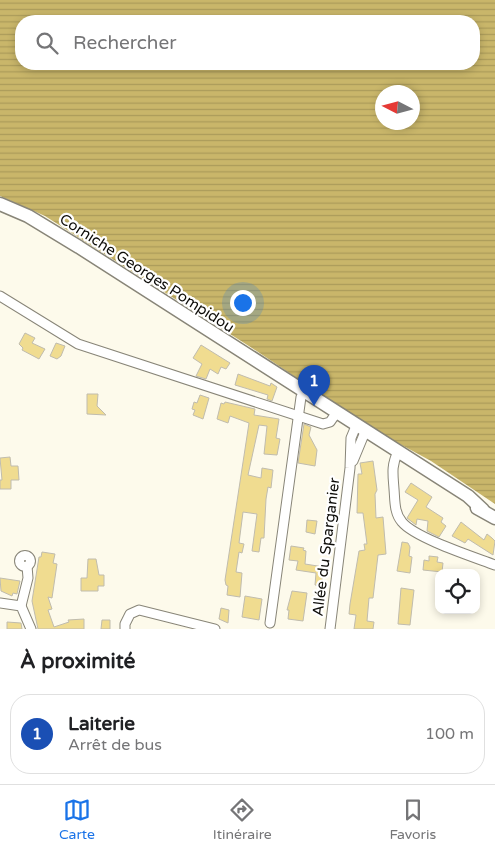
<!DOCTYPE html>
<html lang="fr">
<meta charset="utf-8">
<style>
:root{--surface:#fff;--page:#f2f2f2;--text:#202124;--muted:#757577;--line:#e0e0e0;--accent:#1a73e8}
body{margin:0;font-family:"Varela Round",sans-serif;background:var(--page);color:var(--text)}
.controls{position:absolute;right:15px;bottom:15px;display:grid;overflow:hidden;border-radius:10px;box-shadow:0 2px 8px #0003}
.controls button{width:45px;height:45px;display:grid;place-items:center;padding:0;border:0;border-bottom:1px solid var(--line);background:var(--surface);color:var(--text);font:25px sans-serif}
.compass{position:absolute;left:375px;top:85px;width:45px;height:45px;border-radius:50%;background:var(--surface);box-shadow:0 2px 8px #0003;rotate:276deg}
.you{position:absolute;left:242px;top:302px;width:18px;height:18px;margin:-12px;border:4px solid #fff;border-radius:50%;background:#1a73e8;box-shadow:0 0 0 8px #1a73e833}
.badge{display:grid;place-items:center;width:32px;height:32px;border-radius:50%;background:var(--accent);color:#fff;font-size:16px;font-weight:700}
.pin{position:absolute;translate:-50% -41px;filter:drop-shadow(0 1px 2px #0008)}
.pin::after{content:'';position:absolute;top:26px;width:18px;height:15px;background:inherit;clip-path:polygon(0 0,100% 0,50% 100%)}
.list{margin:0;padding:0;list-style:none}
h2{display:flex;justify-content:space-between;align-items:center;height:65px;margin:0;padding:0 20px;font-size:21px}
h2 small{font-size:16px;font-weight:400;color:var(--muted)}
.list li{display:grid;grid-template-columns:32px 1fr auto;gap:15px;align-items:center;box-sizing:border-box;height:80px;margin:0 10px 10px;padding:0 10px;border:1px solid var(--line);border-radius:20px}
.list b{display:block;font-size:19px;white-space:nowrap}
.list p{margin:0;font-size:16px;white-space:nowrap;color:var(--muted)}
.list em{font-size:16px;font-style:normal;color:var(--muted)}
.icon{flex:none;width:28px;height:28px;fill:none;stroke:currentColor;stroke-width:2;stroke-linecap:round;stroke-linejoin:round}
.map{position:relative;flex:none;width:495px;height:629px;overflow:hidden}
.search{position:absolute;background:var(--surface);box-shadow:0 2px 8px #0003;left:15px;right:15px;top:15px;height:55px;display:flex;align-items:center;gap:12px;box-sizing:border-box;padding:0 18px;border-radius:20px;color:var(--muted);font-size:19px}
.sheet{height:155px;background:var(--surface)}
nav{display:flex;justify-content:space-around;align-items:center;box-sizing:border-box;height:70px;border-top:1px solid var(--line);background:var(--surface);font-size:14px;color:var(--muted)}
nav a{display:grid;justify-items:center;gap:2px}
nav .on{color:var(--accent)}
.map>svg:first-child{display:block}
</style>
<div class="map">
<svg width="495" height="629" viewBox="0 0 495 629">
<defs>
<pattern id="water-rules" width="6" height="5" patternUnits="userSpaceOnUse" patternTransform="scale(1.25)"><rect width="6" height="5" fill="#c9b66a"/><path d="M0 2.5h6" fill="none" stroke="#ab9b5a"/></pattern>
</defs>
<rect width="100%" height="100%" fill="#fdfaeb"/>
<path fill="url(#water-rules)" fill-rule="evenodd" d="M 0,0 L 495,0 L 495,504 L 431,461 L 376,431 L 252,348 L 45,216 L 0,196 ZM 21,21 L 474,21 L 474,64 L 21,64 ZM 382,92 L 412,92 L 412,122 L 382,122 Z"/>
<g fill="#f0dc90" stroke="#c0bcae">
<path d="M 25,333 L 35,338 L 32,343 L 45,349 L 39,359 L 22,350 L 23,348 L 19,344 Z"/>
<path d="M 56,343 L 65,346 L 61,356 L 57,359 L 50,356 Z"/>
<path d="M 201,345 L 230,363 L 226,369 L 221,367 L 218,374 L 210,369 L 206,379 L 196,376 L 202,364 L 193,358 Z"/>
<path d="M 238,374 L 270,386 L 271,383 L 277,387 L 272,401 L 267,399 L 268,395 L 235,385 Z"/>
<path d="M 87,394 L 98,394 L 97,406 L 106,415 L 87,414 Z"/>
<path d="M 200,395 L 209,398 L 203,419 L 193,415 L 195,410 L 192,409 L 194,402 L 197,403 Z"/>
<path d="M 225,402 L 255,409 L 254,415 L 279,419 L 276,438 L 280,439 L 277,455 L 264,454 L 267,426 L 259,425 L 248,475 L 261,478 L 262,468 L 273,470 L 271,488 L 268,487 L 266,499 L 264,538 L 261,538 L 259,552 L 252,551 L 257,514 L 243,512 L 239,543 L 244,544 L 242,553 L 239,552 L 236,572 L 242,573 L 240,597 L 227,595 L 228,586 L 226,585 L 225,580 L 249,423 L 230,416 L 228,423 L 217,419 L 221,403 L 224,404 Z"/>
<path d="M 304,424 L 311,427 L 309,435 L 317,450 L 315,466 L 298,463 Z"/>
<path d="M 10,457 L 11,466 L 18,466 L 19,480 L 11,480 L 11,489 L 0,489 L 0,480 L 2,480 L 0,458 Z"/>
<path d="M 373,461 L 377,490 L 375,494 L 376,518 L 383,517 L 386,554 L 378,555 L 373,598 L 369,598 L 367,621 L 374,622 L 373,629 L 354,629 L 356,615 L 349,614 L 350,604 L 359,551 L 365,550 L 364,544 L 367,544 L 363,513 L 357,513 L 358,474 L 362,474 L 360,463 Z"/>
<path d="M 411,483 L 432,497 L 426,507 L 443,518 L 441,522 L 446,526 L 439,537 L 427,531 L 428,521 L 417,519 L 416,525 L 407,518 L 418,500 L 405,492 Z"/>
<path d="M 307,520 L 317,521 L 315,534 L 306,532 Z"/>
<path d="M 461,522 L 484,540 L 487,534 L 492,538 L 495,541 L 493,555 L 468,539 L 465,543 L 452,536 Z"/>
<path d="M 402,542 L 408,543 L 410,547 L 409,556 L 412,557 L 410,573 L 397,571 Z"/>
<path d="M 291,546 L 304,548 L 303,550 L 306,551 L 305,564 L 324,567 L 321,586 L 315,585 L 316,573 L 296,570 L 298,561 L 289,560 Z"/>
<path d="M 42,552 L 55,554 L 53,563 L 57,564 L 52,598 L 48,597 L 52,609 L 48,610 L 54,627 L 69,622 L 68,620 L 84,619 L 84,629 L 38,629 L 32,601 L 39,557 L 41,557 Z"/>
<path d="M 429,556 L 438,557 L 437,562 L 443,563 L 442,572 L 423,570 L 424,560 L 429,561 Z"/>
<path d="M 88,559 L 96,559 L 99,575 L 104,575 L 104,586 L 98,586 L 98,591 L 81,591 L 81,578 L 87,578 Z"/>
<path d="M 0,578 L 20,581 L 17,594 L 13,593 L 12,596 L 1,591 Z"/>
<path d="M 401,588 L 414,590 L 410,625 L 398,624 Z"/>
<path d="M 292,591 L 307,593 L 303,621 L 288,619 L 289,610 L 287,610 Z"/>
<path d="M 245,596 L 262,599 L 259,620 L 242,617 Z"/>
<path d="M 221,608 L 229,610 L 228,623 L 219,619 Z"/>
<path d="M 102,620 L 110,620 L 110,629 L 101,629 Z"/>
<path d="M 7,622 L 21,623 L 22,629 L 7,629 Z"/>
</g>
<g fill="none" stroke-linecap="round" stroke-linejoin="round">
<defs>
<g id="minor">
<path d="M 0,296 L 78,344 L 323,424 L 330,422 L 337,412"/>
<path d="M 398,452 C 391,465 393,475 394,489 C 395,500 394,513 402,522 C 415,538 474,557 495,565"/>
<path d="M 353,461 L 365,432"/>
<circle cx="25" cy="561" r="5.5"/>
<path d="M 0,603 L 21,606 L 31,629"/>
<path d="M 21,606 L 28,578 L 27,566"/>
<path d="M 270,623 L 301,397"/>
<path d="M 125,629 L 125,624 L 130,614 L 139,610 L 215,629"/>
<path d="M 330,629 L 350,468 L 351,438 L 356,426"/>
</g>
<g id="secondary">
<path d="M 0,204 L 28,216 L 79,247 L 468,496 L 483,510"/>
<path d="M 477,508 L 495,518"/>
</g>
</defs>
<use href="#minor" stroke="#888578" stroke-width="11"/>
<use href="#secondary" stroke="#888578" stroke-width="15"/>
<use href="#minor" stroke="#fff" stroke-width="9"/>
<use href="#secondary" stroke="#fff" stroke-width="12"/>
</g>
<g text-anchor="middle" stroke-width="4.5" stroke-linejoin="round" paint-order="stroke">
<g font-size="15" fill="#0d0c08" stroke="#fff">
<text transform="translate(147 273) rotate(33)" y="5">Corniche Georges Pompidou</text>
<text transform="translate(326 547) rotate(-83)" y="5">Allée du Sparganier</text>
</g>
</g>
</svg>
<div class="controls">
<button><svg class="icon" aria-label="locate" viewBox="0 0 24 24"><circle cx="12" cy="12" r="6"/><path d="M12 2v4M12 18v4M2 12h4M18 12h4"/></svg></button>
</div>
<svg class="compass" viewBox="-18 -18 36 36"><path d="M0-13l5 13h-10z" fill="#e53935"/><path d="M0 13l5-13h-10z" fill="#757577"/></svg>
<div class="you"></div>
<div class="pin badge" style="left:314px;top:406px;background:#1a4fb4">1</div>
<div class="search"><svg class="icon" aria-label="search" viewBox="0 0 24 24"><circle cx="10" cy="10" r="6"/><path d="M15 15l6 6"/></svg>Rechercher</div>
</div>
<section class="sheet">
<h2>À proximité<small></small></h2>
<ul class="list">
<li><span class="badge" style="background:#1a4fb4">1</span><div><b>Laiterie</b><p>Arrêt de bus</p></div><em>100 m</em></li>
</ul>
</section>
<nav>
<a class="on"><svg class="icon" aria-label="map" viewBox="0 0 24 24"><path d="M3 6l6-2 6 2 6-2v14l-6 2-6-2-6 2zM9 4v14M15 6v14"/></svg>Carte</a>
<a><svg class="icon" aria-label="directions" viewBox="0 0 24 24"><path d="M12 3l9 9-9 9-9-9zM9 14v-3h6M13 9l2 2-2 2"/></svg>Itinéraire</a>
<a><svg class="icon" aria-label="saved" viewBox="0 0 24 24"><path d="M7 4h10v16l-5-4-5 4z"/></svg>Favoris</a>
</nav>
